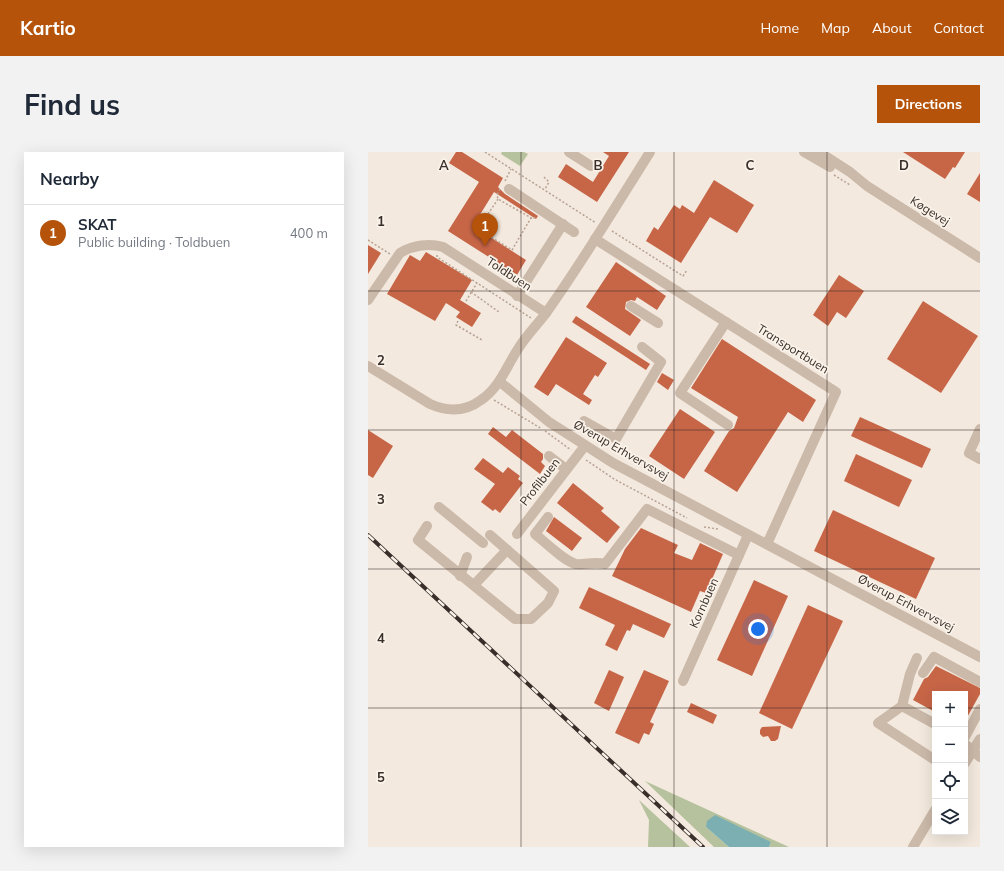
<!DOCTYPE html>
<meta charset="utf-8">
<style>
:root{--surface:#fff;--page:#f2f2f3;--text:#1f2937;--muted:#747a83;--line:#e0e1e3;--accent:#b45309}
body{margin:0;font-family:Mulish,sans-serif;background:var(--page);color:var(--text)}
.controls{position:absolute;right:12px;bottom:12px;display:grid;overflow:hidden;border-radius:0px;box-shadow:0 4px 16px #0002}
.controls button{width:36px;height:36px;display:grid;place-items:center;padding:0;border:0;border-bottom:1px solid var(--line);background:var(--surface);color:var(--text);font:20px sans-serif}
.you{position:absolute;left:390px;top:477px;width:14px;height:14px;margin:-10px;border:3px solid #fff;border-radius:50%;background:#1a73e8;box-shadow:0 0 0 6px #1a73e833}
.badge{display:grid;place-items:center;width:26px;height:26px;border-radius:50%;background:var(--accent);color:#fff;font-size:13px;font-weight:700}
.pin{position:absolute;translate:-50% -33px;filter:drop-shadow(0 1px 2px #0008)}
.pin::after{content:'';position:absolute;top:21px;width:14px;height:12px;background:inherit;clip-path:polygon(0 0,100% 0,50% 100%)}
.list{margin:0;padding:0;list-style:none}
h2{display:flex;justify-content:space-between;align-items:center;height:52px;margin:0;padding:0 16px;font-size:17px}
h2 small{font-size:13px;font-weight:400;color:var(--muted)}
.list li{display:grid;grid-template-columns:26px 1fr auto;gap:12px;align-items:center;box-sizing:border-box;height:56px;padding:0 16px;border-top:1px solid var(--line)}
.list b{display:block;font-size:15px;white-space:nowrap}
.list p{margin:0;font-size:13px;white-space:nowrap;color:var(--muted)}
.list em{font-size:13px;font-style:normal;color:var(--muted)}
.icon{flex:none;width:22px;height:22px;fill:none;stroke:currentColor;stroke-width:2;stroke-linecap:round;stroke-linejoin:round}
.map{position:relative;flex:none;width:612px;height:695px;overflow:hidden;border-radius:0px}
header{display:flex;align-items:center;gap:24px;box-sizing:border-box;height:56px;padding:0 20px;background:var(--accent);color:#fff}
header strong{font-size:19px}
nav{display:flex;gap:22px;margin-inline-start:auto;font-size:14px}
.intro{display:flex;align-items:center;justify-content:space-between;box-sizing:border-box;height:96px;padding:0 24px}
h1{margin:0;font-size:28px}
.button{padding:10px 18px;border-radius:0px;background:var(--accent);color:#fff;font-size:14px;font-weight:700}
main{display:flex;gap:24px;padding:0 24px}
aside{flex:1;background:var(--surface);border-radius:0px;box-shadow:0 4px 16px #0002}
.map>svg:first-child{display:block}
</style>
<header>
<strong>Kartio</strong>
<nav><a>Home</a><a>Map</a><a>About</a><a>Contact</a></nav>
</header>
<div class="intro"><h1>Find us</h1><a class="button">Directions</a></div>
<main>
<aside>
<h2>Nearby<small></small></h2>
<ul class="list">
<li><span class="badge">1</span><div><b>SKAT</b><p>Public building · Toldbuen</p></div><em>400 m</em></li>
</ul>
</aside>
<div class="map">
<svg width="612" height="695" viewBox="0 0 612 695">
<rect width="100%" height="100%" fill="#f3e9de"/>
<g fill="#b6c29d">
<path d="M 134,0 L 156,0 L 160,2 L 152,14 L 133,2 Z"/>
<path d="M 277,629 L 421,695 L 401,695 L 403,690 L 338,675 L 361,695 L 346,695 Z"/>
<path d="M 271,648 L 322,695 L 280,695 L 281,668 Z"/>
</g>
<path fill="#7cafb1" d="M 347,663 L 403,690 L 401,695 L 361,695 L 338,675 L 339,669 Z"/>
<g fill="#c76547">
<path d="M 88,0 L 94,0 L 135,26 L 130,35 L 137,42 L 170,64 L 168,67 L 126,40 L 105,74 L 158,108 L 149,123 L 80,79 L 111,30 L 81,11 Z"/>
<path d="M 235,0 L 261,0 L 229,50 L 190,25 L 198,12 L 225,30 L 241,4 Z"/>
<path d="M 535,0 L 597,0 L 587,16 L 585,15 L 577,27 Z"/>
<path d="M 612,21 L 612,50 L 599,42 Z"/>
<path d="M 346,28 L 386,53 L 369,81 L 342,65 L 313,111 L 278,89 L 286,75 L 290,78 L 306,53 L 312,57 L 314,53 L 326,61 Z"/>
<path d="M 0,93 L 13,101 L 0,122 Z"/>
<path d="M 58,100 L 104,128 L 92,148 L 113,161 L 104,175 L 88,165 L 92,160 L 78,151 L 67,169 L 19,142 L 42,103 L 52,109 Z"/>
<path d="M 248,110 L 298,144 L 289,158 L 269,145 L 267,149 L 263,148 L 258,150 L 257,157 L 273,168 L 262,184 L 218,155 Z"/>
<path d="M 471,123 L 496,139 L 478,166 L 469,160 L 460,174 L 445,163 Z"/>
<path d="M 555,149 L 610,184 L 573,241 L 519,207 Z"/>
<path d="M 208,164 L 282,212 L 278,218 L 204,170 Z"/>
<path d="M 198,185 L 239,211 L 230,225 L 227,223 L 215,242 L 224,248 L 221,253 L 188,232 L 180,244 L 166,235 Z"/>
<path d="M 354,187 L 448,248 L 435,270 L 420,260 L 369,340 L 336,319 L 361,279 L 366,276 L 370,265 L 323,236 Z"/>
<path d="M 294,221 L 306,228 L 300,238 L 289,230 Z"/>
<path d="M 312,257 L 347,280 L 316,327 L 281,304 Z"/>
<path d="M 492,265 L 563,297 L 554,316 L 483,284 Z"/>
<path d="M 125,275 L 138,285 L 144,278 L 175,302 L 175,307 L 173,310 L 177,314 L 172,322 L 120,282 Z"/>
<path d="M 0,278 L 25,294 L 5,326 L 0,323 Z"/>
<path d="M 488,302 L 544,328 L 531,355 L 476,329 Z"/>
<path d="M 115,306 L 135,321 L 140,315 L 152,324 L 150,327 L 155,331 L 132,361 L 127,357 L 125,359 L 113,350 L 127,332 L 106,317 Z"/>
<path d="M 205,331 L 236,356 L 233,359 L 252,375 L 239,391 L 189,351 Z"/>
<path d="M 465,358 L 567,406 L 548,447 L 446,399 Z"/>
<path d="M 186,365 L 214,386 L 204,399 L 178,379 Z"/>
<path d="M 273,376 L 310,393 L 306,401 L 324,408 L 332,391 L 355,402 L 338,441 L 332,439 L 323,460 L 244,424 L 257,397 Z"/>
<path d="M 386,428 L 420,444 L 384,524 L 349,508 Z"/>
<path d="M 221,435 L 303,472 L 296,486 L 265,472 L 262,479 L 259,478 L 249,499 L 237,493 L 247,473 L 211,456 Z"/>
<path d="M 440,453 L 475,469 L 424,577 L 391,561 Z"/>
<path d="M 568,514 L 612,536 L 612,542 L 597,569 L 597,542 L 567,542 L 567,560 L 545,548 L 556,527 L 560,525 Z"/>
<path d="M 241,518 L 256,525 L 241,559 L 226,551 Z"/>
<path d="M 276,518 L 301,529 L 282,570 L 286,572 L 281,583 L 276,581 L 271,592 L 247,581 Z"/>
<path d="M 323,551 L 349,563 L 345,572 L 319,560 Z"/>
<path d="M 413,574 L 410,587 L 407,589 L 403,589 L 400,584 L 395,585 L 392,582 L 392,578 L 394,575 Z"/>
</g>
<g fill="none" stroke-linecap="round" stroke-linejoin="round">
<g stroke="#b7a293" stroke-width="1.5" stroke-dasharray="2 2" stroke-linecap="butt">
<path d="M 117,0 L 228,71"/>
<path d="M 466,23 L 482,33"/>
<path d="M 176,25 L 181,30 L 177,37"/>
<path d="M 137,29 L 143,17"/>
<path d="M 132,37 L 129,43 L 130,47 L 165,67 L 168,64"/>
<path d="M 130,47 L 110,77 L 144,98 L 163,66"/>
<path d="M 244,79 L 315,124 L 319,118"/>
<path d="M 0,88 L 22,102"/>
<path d="M 69,103 L 69,105 L 163,166"/>
<path d="M 103,140 L 131,160"/>
<path d="M 98,149 L 109,131"/>
<path d="M 90,169 L 88,173 L 114,188"/>
<path d="M 126,248 L 174,277"/>
<path d="M 177,279 L 203,298"/>
<path d="M 218,308 L 246,327 L 319,366"/>
<path d="M 336,375 L 350,377"/>
</g>
<g stroke="#cbb9a9" stroke-width="10">
<path d="M 201,0 L 223,14"/>
<path d="M 436,0 L 462,15"/>
<path d="M 451,0 L 482,20 L 499,34 L 612,106"/>
<path d="M 141,37 L 206,80"/>
<path d="M 227,87 L 468,240 L 399,392"/>
<path d="M 149,144 L 195,72"/>
<path d="M 0,148 L 32,101 C 45,93 61,91 75,95 L 178,161"/>
<path d="M 263,154 L 290,171"/>
<path d="M 358,170 L 312,241 L 360,273"/>
<path d="M 0,214 L 62,252 C 80,260 97,260 113,248 C 132,235 138,215 150,197 C 158,184 169,173 178,161 C 215,109 248,54 282,0"/>
<path d="M 132,230 L 181,270 L 245,311 L 612,505"/>
<path d="M 216,269 L 248,287 L 293,210 L 274,195"/>
<path d="M 612,277 L 601,301 L 612,307"/>
<path d="M 181,304 L 198,317"/>
<path d="M 71,355 L 115,391"/>
<path d="M 180,365 L 167,382 C 177,390 196,409 208,412 C 218,413 226,409 237,412 L 279,357 L 371,403"/>
<path d="M 59,374 L 50,388 L 147,467 L 163,467 L 180,451 L 186,439 L 122,383"/>
<path d="M 149,382 L 216,295"/>
<path d="M 92,424 L 99,405"/>
<path d="M 106,433 L 139,398"/>
<path d="M 549,506 L 542,522 L 534,554 L 567,572"/>
<path d="M 555,521 L 566,505 L 612,530"/>
<path d="M 315,529 L 380,383"/>
<path d="M 534,554 L 510,571 L 567,608"/>
<path d="M 597,585 L 612,557"/>
<path d="M 597,592 L 612,605"/>
<path d="M 597,611 L 612,587"/>
<path d="M 545,695 L 567,658"/>
</g>
<defs>
<path id="rail" d="M 0,383 L 335,695"/>
</defs>
<use href="#rail" stroke="#392e29" stroke-width="4"/>
<use href="#rail" stroke="#faf3ea" stroke-width="2.5" stroke-dasharray="8" stroke-linecap="butt"/>
</g>
<path fill="none" stroke="#392e29" stroke-width="1" stroke-opacity="0.55" d="M 153,0 L 153,695M 306,0 L 306,695M 459,0 L 459,695M 0,139 L 612,139M 0,278 L 612,278M 0,417 L 612,417M 0,556 L 567,556M 597,556 L 612,556"/>
<g text-anchor="middle" stroke-width="3.5" stroke-linejoin="round" paint-order="stroke">
<g font-size="12" fill="#392e29" stroke="#faf3ea">
<text transform="translate(562 59) rotate(32)" y="4">Køgevej</text>
<text transform="translate(141 122) rotate(33)" y="4">Toldbuen</text>
<text transform="translate(425 197) rotate(32)" y="4">Transportbuen</text>
<text transform="translate(253 298) rotate(30)" y="4">Øverup Erhvervsvej</text>
<text transform="translate(172 330) rotate(-52)" y="4">Profilbuen</text>
<text transform="translate(336 451) rotate(-66)" y="4">Kornbuen</text>
<text transform="translate(538 451) rotate(28)" y="4">Øverup Erhvervsvej</text>
</g>
</g>
<g font-size="13" text-anchor="middle" font-weight="bold" fill="#392e29" stroke="#faf3ea" stroke-width="3.5" stroke-linejoin="round" paint-order="stroke">
<text x="76" y="18">A</text>
<text x="230" y="18">B</text>
<text x="382" y="18">C</text>
<text x="536" y="18">D</text>
<text x="13" y="74">1</text>
<text x="13" y="213">2</text>
<text x="13" y="352">3</text>
<text x="13" y="491">4</text>
<text x="13" y="630">5</text>
</g>
</svg>
<div class="controls">
<button>+</button>
<button>−</button>
<button><svg class="icon" aria-label="locate" viewBox="0 0 24 24"><circle cx="12" cy="12" r="6"/><path d="M12 2v4M12 18v4M2 12h4M18 12h4"/></svg></button>
<button><svg class="icon" aria-label="layers" viewBox="0 0 24 24"><path d="M12 4l9 5-9 5-9-5zM3 14l9 5 9-5"/></svg></button>
</div>
<div class="you"></div>
<div class="pin badge" style="left:117px;top:94px">1</div>
</div>
</main>
